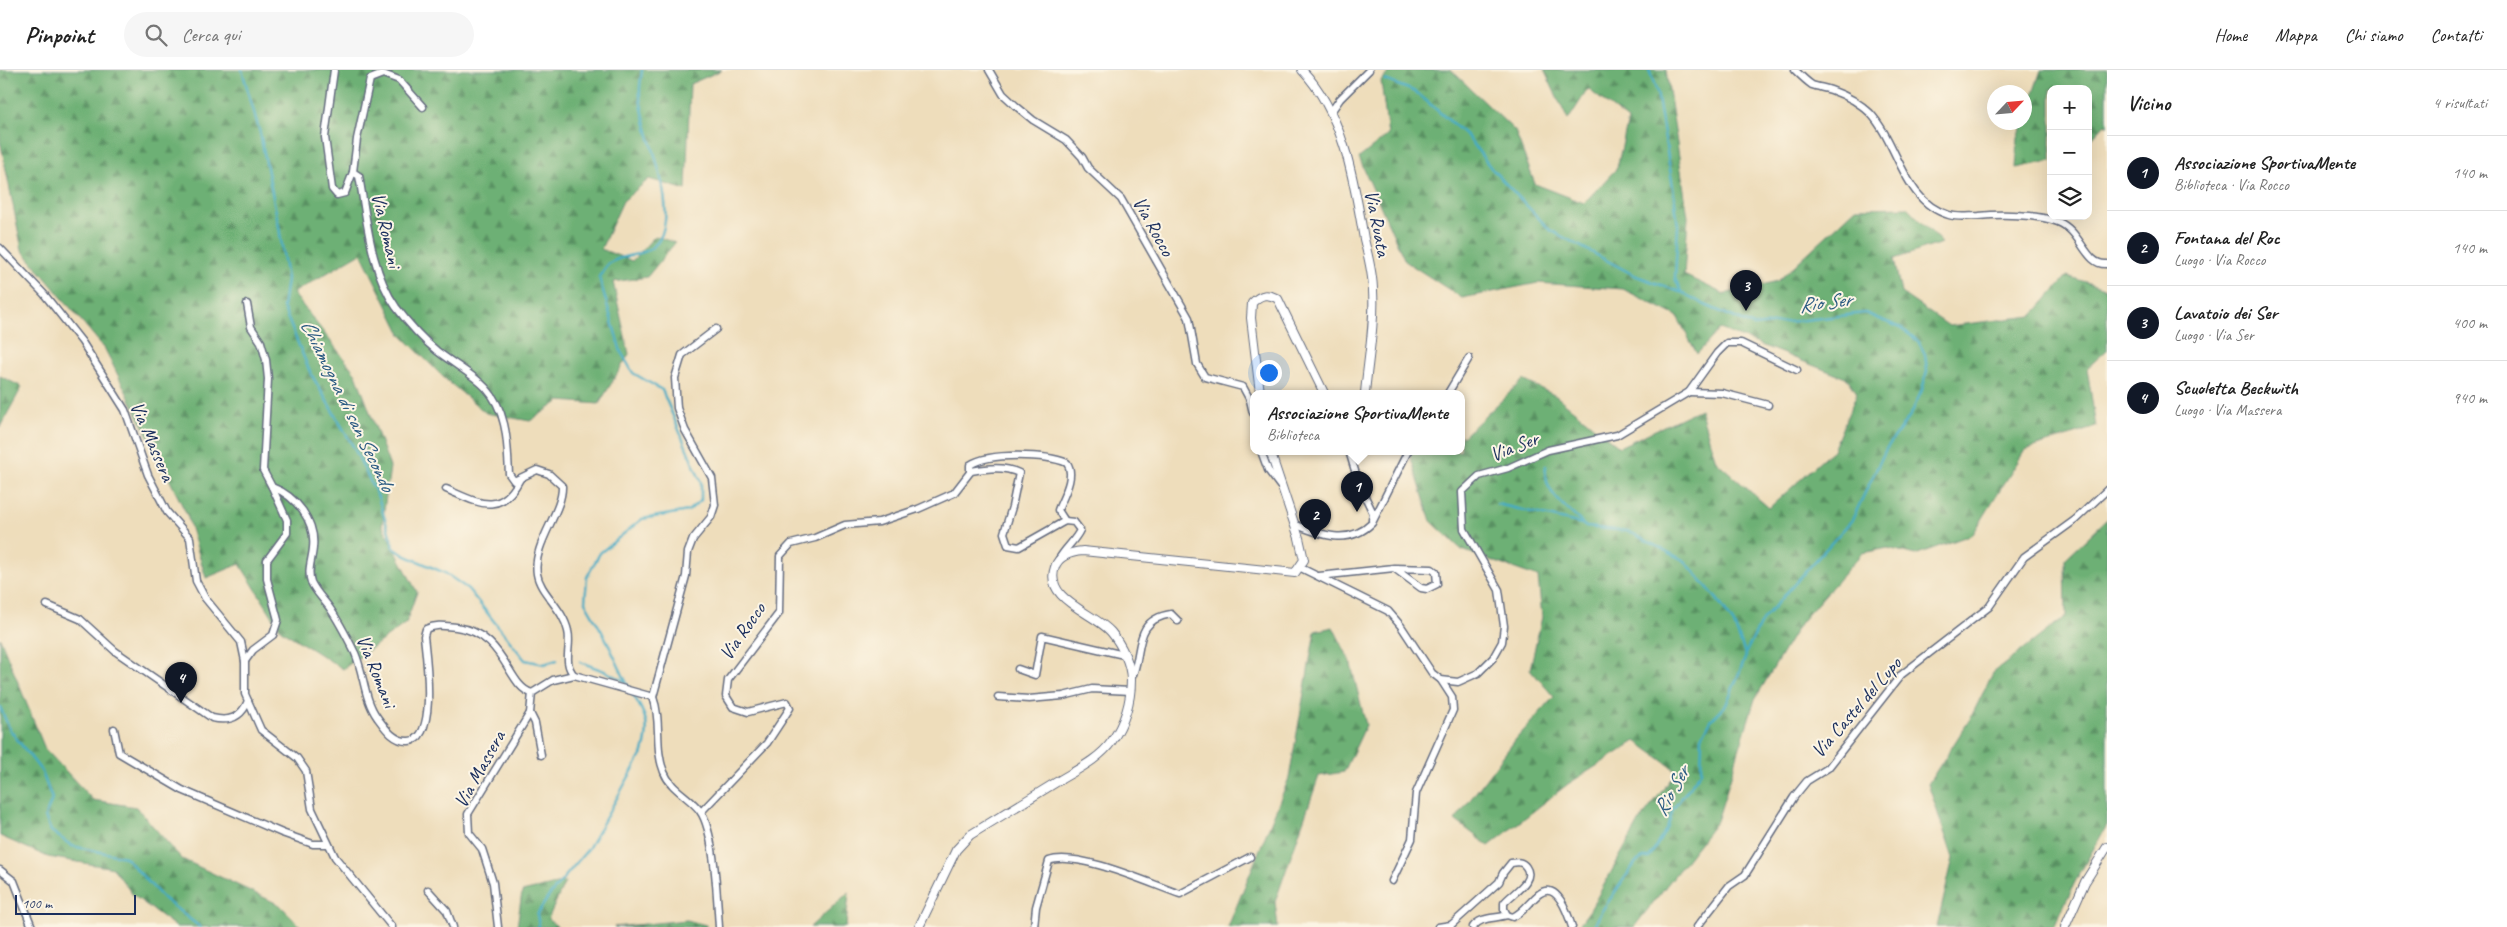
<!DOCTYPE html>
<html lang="it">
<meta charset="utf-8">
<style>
:root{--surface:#fff;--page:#f6f6f6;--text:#222;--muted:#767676;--line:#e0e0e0;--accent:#111827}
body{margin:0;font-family:Caveat,sans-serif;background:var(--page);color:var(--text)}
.controls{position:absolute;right:15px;top:15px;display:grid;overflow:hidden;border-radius:10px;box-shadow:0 5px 20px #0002}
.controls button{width:45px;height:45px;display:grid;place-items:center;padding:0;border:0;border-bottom:1px solid var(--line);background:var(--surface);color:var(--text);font:25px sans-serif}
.compass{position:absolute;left:1987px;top:15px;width:45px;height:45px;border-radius:50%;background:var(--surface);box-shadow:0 5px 20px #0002;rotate:64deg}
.scale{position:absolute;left:15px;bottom:12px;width:121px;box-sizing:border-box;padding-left:5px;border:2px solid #1b2f5e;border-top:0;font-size:14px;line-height:18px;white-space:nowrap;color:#1b2f5e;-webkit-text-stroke:4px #fcf5e5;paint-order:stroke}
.you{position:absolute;left:1268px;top:302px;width:18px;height:18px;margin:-12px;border:4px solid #fff;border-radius:50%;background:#1a73e8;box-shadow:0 0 0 8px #1a73e833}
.badge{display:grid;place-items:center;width:32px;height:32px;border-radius:50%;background:var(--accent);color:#fff;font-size:16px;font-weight:700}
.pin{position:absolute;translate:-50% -41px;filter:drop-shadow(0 1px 2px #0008)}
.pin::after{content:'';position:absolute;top:26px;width:18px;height:15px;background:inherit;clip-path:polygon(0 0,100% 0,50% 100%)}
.popup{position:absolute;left:1250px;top:320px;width:215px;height:65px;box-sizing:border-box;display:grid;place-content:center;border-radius:10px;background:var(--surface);filter:drop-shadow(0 1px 4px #0005);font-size:16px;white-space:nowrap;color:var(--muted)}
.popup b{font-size:19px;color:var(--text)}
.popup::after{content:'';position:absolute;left:50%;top:100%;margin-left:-10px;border:10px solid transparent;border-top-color:var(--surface)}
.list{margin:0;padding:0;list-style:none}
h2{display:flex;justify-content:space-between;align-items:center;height:65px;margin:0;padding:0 20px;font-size:21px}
h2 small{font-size:16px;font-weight:400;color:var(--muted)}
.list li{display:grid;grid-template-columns:32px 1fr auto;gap:15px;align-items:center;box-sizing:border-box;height:75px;padding:0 20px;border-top:1px solid var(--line)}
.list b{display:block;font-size:19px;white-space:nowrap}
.list p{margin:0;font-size:16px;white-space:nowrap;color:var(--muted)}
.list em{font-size:16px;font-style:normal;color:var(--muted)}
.icon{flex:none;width:28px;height:28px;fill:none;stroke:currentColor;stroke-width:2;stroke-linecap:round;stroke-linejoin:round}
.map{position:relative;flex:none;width:2107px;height:857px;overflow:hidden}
header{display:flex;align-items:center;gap:30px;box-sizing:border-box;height:70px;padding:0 25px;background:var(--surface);border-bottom:1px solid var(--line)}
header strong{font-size:24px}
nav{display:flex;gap:28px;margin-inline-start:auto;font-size:18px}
.search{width:350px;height:45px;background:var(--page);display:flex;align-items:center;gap:12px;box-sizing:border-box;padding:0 18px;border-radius:28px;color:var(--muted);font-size:19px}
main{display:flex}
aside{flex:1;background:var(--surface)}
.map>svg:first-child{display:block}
</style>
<header>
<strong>Pinpoint</strong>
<div class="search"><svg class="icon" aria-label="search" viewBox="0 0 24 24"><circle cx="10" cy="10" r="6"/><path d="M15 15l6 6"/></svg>Cerca qui</div>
<nav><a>Home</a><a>Mappa</a><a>Chi siamo</a><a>Contatti</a></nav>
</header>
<main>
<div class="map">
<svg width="2107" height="857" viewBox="0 0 2107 857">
<defs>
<pattern id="forest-firs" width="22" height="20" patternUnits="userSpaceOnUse" patternTransform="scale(1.25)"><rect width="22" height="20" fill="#6db074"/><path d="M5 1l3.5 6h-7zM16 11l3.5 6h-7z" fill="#599062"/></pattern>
</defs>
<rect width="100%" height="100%" fill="#fcf5e5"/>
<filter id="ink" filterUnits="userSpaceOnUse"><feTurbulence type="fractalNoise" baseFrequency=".02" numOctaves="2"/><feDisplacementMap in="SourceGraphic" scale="10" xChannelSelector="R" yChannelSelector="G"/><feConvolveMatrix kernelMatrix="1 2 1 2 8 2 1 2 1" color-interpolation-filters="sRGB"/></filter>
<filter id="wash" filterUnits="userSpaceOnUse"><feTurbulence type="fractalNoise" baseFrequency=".0096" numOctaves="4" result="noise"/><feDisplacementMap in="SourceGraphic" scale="20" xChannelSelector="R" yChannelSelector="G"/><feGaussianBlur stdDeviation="1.12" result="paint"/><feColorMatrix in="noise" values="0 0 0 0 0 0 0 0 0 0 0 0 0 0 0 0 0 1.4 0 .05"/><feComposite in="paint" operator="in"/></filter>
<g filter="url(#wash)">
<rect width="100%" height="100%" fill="#edb"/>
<g fill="url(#forest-firs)" stroke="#447069">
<path d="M 0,0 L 722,0 L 690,14 L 686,120 L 649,109 L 623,131 L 601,179 L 632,191 L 655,166 L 675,173 L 647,207 L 613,212 L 629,284 L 599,334 L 560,331 L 530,351 L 486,343 L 443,307 L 402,266 L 361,183 L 293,223 L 356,304 L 390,397 L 382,455 L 417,522 L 406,553 L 343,599 L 281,560 L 240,494 L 206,508 L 187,445 L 105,279 L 22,180 L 0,70 Z"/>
<path d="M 1391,0 L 1451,0 L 1515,61 L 1535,114 L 1584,133 L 1617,98 L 1628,50 L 1588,19 L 1568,50 L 1544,0 L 1666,0 L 1688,147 L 1684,205 L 1724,224 L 1778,211 L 1856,138 L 1907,137 L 1942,173 L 1894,189 L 1901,223 L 1949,256 L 2032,246 L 2067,206 L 2107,219 L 2107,280 L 2087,298 L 2096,357 L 2025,380 L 1973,464 L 1915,485 L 1888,478 L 1862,483 L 1801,552 L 1755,629 L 1717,751 L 1634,857 L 1577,857 L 1590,840 L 1639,752 L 1677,701 L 1636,671 L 1568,714 L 1489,776 L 1455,750 L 1516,669 L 1554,627 L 1530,599 L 1542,547 L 1538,507 L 1462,480 L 1431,451 L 1410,385 L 1413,381 L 1461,381 L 1461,365 L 1463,367 L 1523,310 L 1556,326 L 1619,377 L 1700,339 L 1716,391 L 1769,438 L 1833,380 L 1857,323 L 1848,309 L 1720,259 L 1697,284 L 1677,246 L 1623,219 L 1538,213 L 1462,228 L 1405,191 L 1359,88 L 1388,65 L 1381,11 Z"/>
<path d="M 2041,0 L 2107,0 L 2107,56 L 2105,54 L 2088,72 L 2088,19 L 2051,19 L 2051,91 L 2016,98 L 2018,68 Z"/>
<path d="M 0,306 L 22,317 L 0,357 Z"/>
<path d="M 2107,449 L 2107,755 L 2075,812 L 2054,857 L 1937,857 L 1953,788 L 1928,714 L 1970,649 L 1993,603 L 2066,546 L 2065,489 Z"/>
<path d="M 1333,557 L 1350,591 L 1366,655 L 1344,702 L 1319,706 L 1275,832 L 1278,857 L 1228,857 L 1289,708 L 1315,561 Z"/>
<path d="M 0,568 L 45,679 L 93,730 L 136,737 L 182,789 L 280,835 L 301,857 L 176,857 L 133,825 L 113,798 L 48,787 L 0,766 Z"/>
<path d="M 565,812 L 548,849 L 558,857 L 517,857 L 522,822 Z"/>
<path d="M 849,822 L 846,857 L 810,857 Z"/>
<path d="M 687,850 L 706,855 L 706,857 L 614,857 Z"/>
</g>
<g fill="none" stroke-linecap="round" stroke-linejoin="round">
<g stroke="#45abc4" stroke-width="2.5">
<path d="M 242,0 L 260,63 L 279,157 L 287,209 L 283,237 L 310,302 L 353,376 L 378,427 L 394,478 L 404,485 L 445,503 L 468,519 L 525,590 L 544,594 L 557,590"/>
<path d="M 1649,0 L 1657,22 L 1673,117 L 1678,156 L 1675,208 L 1681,222 L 1705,235 L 1754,256 L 1865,243 L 1901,258 L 1918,271 L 1925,284 L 1927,301 L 1922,320 L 1911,344 L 1886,379 L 1852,450 L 1763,549 L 1745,584"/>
<path d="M 1385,10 L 1416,22 L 1467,66 L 1491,98 L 1550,160 L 1634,205 L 1680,222"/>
<path d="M 1546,396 C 1542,422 1565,436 1582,453"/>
<path d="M 1497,434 L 1582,454 L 1586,457 L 1628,461 L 1685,491 L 1717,529 L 1733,552 L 1746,586 L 1726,635 L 1711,650 L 1702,667 L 1701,702 L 1673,739 L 1667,758 L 1649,788 L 1643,788 L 1636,792 L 1601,842 L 1594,857"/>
<path d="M 580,592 L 607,602 L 624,611"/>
<path d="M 629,618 L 605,567 L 585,532 L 587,507 L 600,483 L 642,449 L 688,441 L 701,430 L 701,412 L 662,320 L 633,303 L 621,282 L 599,207 C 602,203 606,195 611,192 C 627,183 648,187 659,170 C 680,135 644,65 640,27 C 639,18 641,9 642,0"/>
<path d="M 0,637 L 10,660 L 42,702 L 52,729 L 45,747 L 51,761 L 72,776 L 125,787 L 164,829 L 200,857"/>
<path d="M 539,857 L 537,844 L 549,826 L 588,779 L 643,682 C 651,655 646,645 632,623"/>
</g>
</g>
</g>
<g filter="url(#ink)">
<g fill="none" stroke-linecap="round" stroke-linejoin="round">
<defs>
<g id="minor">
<path d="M 334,0 L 325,67 L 332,119 L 337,125 L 345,123 L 353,102 L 359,106 C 367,149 370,200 396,237 C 408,253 421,268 437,281 C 468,305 494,312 504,354 C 508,370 508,388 509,404 L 514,411 L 537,400 L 549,404 L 562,416 C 563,442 532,474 537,504 C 540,523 563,538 568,561 C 572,576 562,592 574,605 L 653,627 C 662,651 654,678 664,702 C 671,720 689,726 700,741 C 715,762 717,830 719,857"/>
<path d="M 989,0 L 1003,24 L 1016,36 L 1033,50 L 1066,70 L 1082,87 L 1088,98 L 1121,129 L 1189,248 L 1197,294 L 1205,307 L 1243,317 L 1250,330 L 1253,343"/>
<path d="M 1795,0 C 1800,5 1806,11 1812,15 C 1818,17 1825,18 1831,20 C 1845,25 1859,32 1870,43 C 1899,74 1903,132 1949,145 C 1959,148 1969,146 1979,146 C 2000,144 2038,144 2058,152 C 2082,161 2085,196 2107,194"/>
<path d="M 1331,42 L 1340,29 L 1369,0"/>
<path d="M 353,102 L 357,69 L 370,9 L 383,4 L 399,10 L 423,37"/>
<path d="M 0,178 L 44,224 L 82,272 L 125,340 L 148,405 L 167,442 L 190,468 L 196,511 L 205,528 L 241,572 L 245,591 L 245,624 L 261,660 L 297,688 L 306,701 L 312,739 L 335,787 L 392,857"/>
<path d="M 247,234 L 251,257 L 261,272 L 266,290 L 268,309 L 263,400 L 272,417 C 296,426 316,451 313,478 C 312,490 307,500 311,512 C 315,521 323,529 329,537 C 339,551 347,567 355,583 C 364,604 364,629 377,647 C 385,658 394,672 409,671 C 438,670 426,586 424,566 L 426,559 C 437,554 445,556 456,557 C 506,563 507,617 532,623"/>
<path d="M 1689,322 L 1722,323 L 1768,335"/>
<path d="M 1448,323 L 1469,288"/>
<path d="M 1261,381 L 1268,400 L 1280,416"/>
<path d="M 1349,381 L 1359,414 L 1373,443 L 1372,450"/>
<path d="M 970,402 L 970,395 C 989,382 1046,384 1067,393 C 1076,406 1063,427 1058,440 L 1065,451"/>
<path d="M 446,419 C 477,432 500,448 520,409"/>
<path d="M 1294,454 C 1321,465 1349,476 1372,453 L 1408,381"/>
<path d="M 1301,498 L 1388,541 L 1401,556 L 1432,603 L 1441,610 L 1458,612 L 1478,603 L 1493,588 L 1502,572 L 1504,556 L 1499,520 L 1464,459 L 1462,422 L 1479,406 L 1508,398 L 1548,380 L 1617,365 L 1689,322 L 1717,283 L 1727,273 L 1741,273 L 1797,300"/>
<path d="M 1319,506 L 1394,498 L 1421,518 L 1427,519 L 1437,514 L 1436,502 L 1432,499 L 1394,498"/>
<path d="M 47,535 L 80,549 L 115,581 L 212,648 C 229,652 241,648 248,631"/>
<path d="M 245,591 L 253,580 L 273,565 L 278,550 L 267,509 L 267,490 L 287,463 L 287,450 L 272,417"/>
<path d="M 1018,599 L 1035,605 L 1042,566 L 1124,585"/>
<path d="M 1131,609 C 1144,585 1131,550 1171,544 L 1178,551"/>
<path d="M 653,627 L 686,506 L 688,482 L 693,469 L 711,447 L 715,435 L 712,408 L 685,360 L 677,338 L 675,308 L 682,285 L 716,259"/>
<path d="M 998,627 L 1029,629 L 1063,626 L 1092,619 L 1130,621"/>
<path d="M 114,659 L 119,683 L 182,720 L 282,763 L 313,774 L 328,774"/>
<path d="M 541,685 L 535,653 L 530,643 L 532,623 L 553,610 L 574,605"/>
<path d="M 701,742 L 767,673 L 790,638 L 787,632 L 748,642 L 733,637 L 726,626 L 728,610 L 779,543 L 780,486 L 791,474 L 815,468 L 845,455 L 879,452 L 918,439 L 954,423 L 971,401 C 989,398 1003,396 1019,403 L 1012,437 L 1004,463 L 1008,475 L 1019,477 L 1065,451 L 1074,452 L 1080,460 C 1075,471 1065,478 1059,489"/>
<path d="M 0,800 L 14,811 L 32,857"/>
<path d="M 1392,811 L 1412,769 L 1416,723 L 1453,640 L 1452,627 L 1441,610"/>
<path d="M 428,820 L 447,841 L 453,857"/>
<path d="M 498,857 L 493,813 L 482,779 L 469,763 L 468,744 L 530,643"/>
<path d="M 1034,857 L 1036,837 L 1049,791 C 1076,780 1151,814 1180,824 L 1250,787"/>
<path d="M 1438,857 L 1451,855 L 1499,812 L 1503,803 L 1511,793 C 1517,792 1522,791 1526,797 C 1536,811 1512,823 1504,833 L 1504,839 L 1507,845"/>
<path d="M 1473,857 C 1481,846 1495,849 1507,845 L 1513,847 C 1524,842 1530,831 1539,824 C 1557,810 1568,844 1572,857"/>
<path d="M 1697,857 L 1729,816 L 1745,805 L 1794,727 L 1807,711 L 1828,698 L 1901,605 L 1989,537 L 2024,487 L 2075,450 L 2107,420"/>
</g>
<g id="tertiary">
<path d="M 1302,0 C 1344,44 1354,111 1364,169 C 1368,186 1373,203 1373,221 C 1375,254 1368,290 1365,323"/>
<path d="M 1260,323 L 1251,248 L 1252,233 C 1261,224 1267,223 1278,229 L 1324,323"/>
<path d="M 919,857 L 956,780 L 970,765 C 998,748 1026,731 1055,713 C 1074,701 1099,690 1112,671 C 1125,652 1131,632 1131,610 C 1131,594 1121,574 1111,562 C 1095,543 1043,530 1055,497 C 1059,485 1071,482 1083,481 L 1295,503 L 1304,490 L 1299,468 L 1270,381"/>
<path d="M 2065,857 L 2085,812 L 2107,777"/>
</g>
</defs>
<use href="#minor" stroke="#656c7f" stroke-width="9"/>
<use href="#tertiary" stroke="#656c7f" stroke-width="10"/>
<use href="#minor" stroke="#fff" stroke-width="6"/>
<use href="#tertiary" stroke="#fff" stroke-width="8"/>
</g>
</g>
<g text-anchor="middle" stroke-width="4" stroke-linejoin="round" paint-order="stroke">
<g font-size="20" fill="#1b2f5e" stroke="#fcf5e5">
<text transform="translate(1378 153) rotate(79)" y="7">Via Ruata</text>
<text transform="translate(1154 156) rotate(61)" y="7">Via Rocco</text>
<text transform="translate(387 160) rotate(77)" y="7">Via Romani</text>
<text transform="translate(153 371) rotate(67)" y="7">Via Massera</text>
<text transform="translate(1514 376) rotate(-21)" y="7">Via Ser</text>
<text transform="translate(742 561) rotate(-55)" y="7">Via Rocco</text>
<text transform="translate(377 601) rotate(68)" y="7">Via Romani</text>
<text transform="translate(1856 637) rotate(-49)" y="7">Via Castel del Lupo</text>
<text transform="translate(479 699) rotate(-61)" y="7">Via Massera</text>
</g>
<g font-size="21" font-style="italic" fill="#2a5a82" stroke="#fcf5e5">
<text transform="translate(1825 232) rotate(-7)" y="7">Rio Ser</text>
<text transform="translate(348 335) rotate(64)" y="7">Chiamogna di san Secondo</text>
<text transform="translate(1671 721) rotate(-61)" y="7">Rio Ser</text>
</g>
</g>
</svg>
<div class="controls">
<button>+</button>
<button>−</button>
<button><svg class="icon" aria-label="layers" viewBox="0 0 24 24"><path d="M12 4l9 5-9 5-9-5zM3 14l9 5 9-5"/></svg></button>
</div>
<svg class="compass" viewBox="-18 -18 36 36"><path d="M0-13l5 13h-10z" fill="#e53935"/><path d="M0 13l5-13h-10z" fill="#767676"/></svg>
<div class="scale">100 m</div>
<div class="you"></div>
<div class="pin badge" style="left:1357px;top:442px">1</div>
<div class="popup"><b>Associazione SportivaMente</b>Biblioteca</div>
<div class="pin badge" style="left:1315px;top:470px">2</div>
<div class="pin badge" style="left:1746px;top:241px">3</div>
<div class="pin badge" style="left:181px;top:633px">4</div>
</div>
<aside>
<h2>Vicino<small>4 risultati</small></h2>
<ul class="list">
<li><span class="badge">1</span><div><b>Associazione SportivaMente</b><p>Biblioteca · Via Rocco</p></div><em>140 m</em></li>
<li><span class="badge">2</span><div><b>Fontana del Roc</b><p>Luogo · Via Rocco</p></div><em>140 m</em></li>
<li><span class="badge">3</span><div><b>Lavatoio dei Ser</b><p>Luogo · Via Ser</p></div><em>400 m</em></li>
<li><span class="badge">4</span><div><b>Scuoletta Beckwith</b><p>Luogo · Via Massera</p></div><em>940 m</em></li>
</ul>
</aside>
</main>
